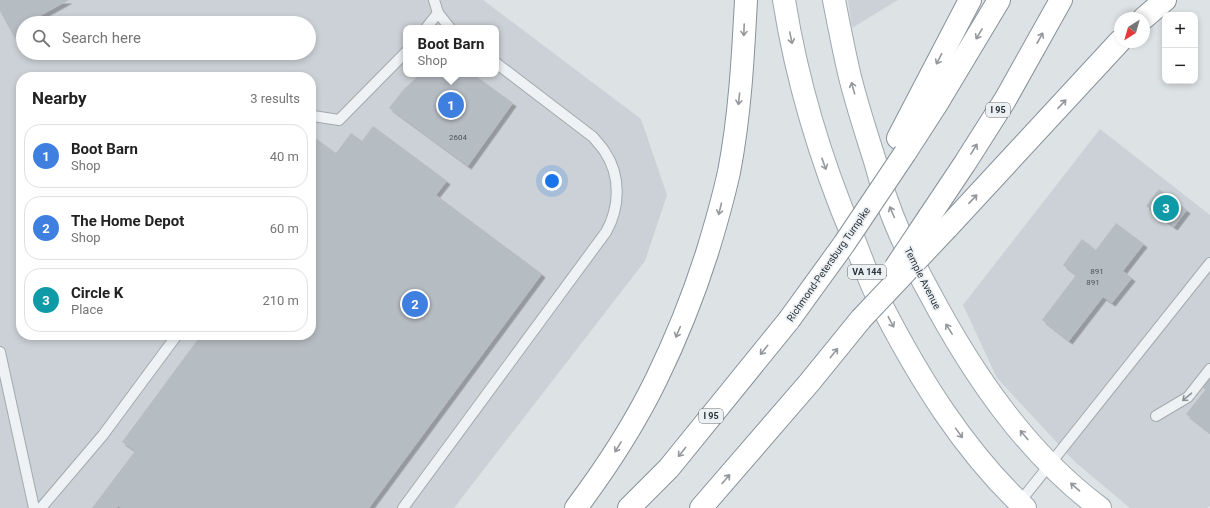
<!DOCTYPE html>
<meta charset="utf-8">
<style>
:root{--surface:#fff;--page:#f6f6f6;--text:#222;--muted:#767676;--line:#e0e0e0;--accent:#0b8043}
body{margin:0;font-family:Roboto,sans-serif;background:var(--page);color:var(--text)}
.controls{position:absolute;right:12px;top:12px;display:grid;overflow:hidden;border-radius:8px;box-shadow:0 2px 6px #0003}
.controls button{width:36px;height:36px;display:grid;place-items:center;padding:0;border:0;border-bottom:1px solid var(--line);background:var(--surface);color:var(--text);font:20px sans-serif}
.compass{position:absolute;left:1114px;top:12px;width:36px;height:36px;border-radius:50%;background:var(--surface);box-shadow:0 2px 6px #0003;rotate:217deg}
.you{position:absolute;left:552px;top:181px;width:14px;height:14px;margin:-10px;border:3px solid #fff;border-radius:50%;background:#1a73e8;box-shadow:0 0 0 6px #1a73e833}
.badge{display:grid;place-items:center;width:26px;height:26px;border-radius:50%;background:var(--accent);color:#fff;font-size:13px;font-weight:700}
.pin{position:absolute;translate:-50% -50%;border:2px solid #fff;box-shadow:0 1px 4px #0006}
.popup{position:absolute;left:403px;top:25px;width:96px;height:52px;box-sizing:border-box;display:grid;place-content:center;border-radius:8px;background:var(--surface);filter:drop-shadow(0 1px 3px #0005);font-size:13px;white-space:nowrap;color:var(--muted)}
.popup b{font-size:15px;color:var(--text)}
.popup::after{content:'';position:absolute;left:50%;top:100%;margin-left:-8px;border:8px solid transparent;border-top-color:var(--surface)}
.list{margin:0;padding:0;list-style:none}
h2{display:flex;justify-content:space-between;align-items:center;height:52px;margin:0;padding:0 16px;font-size:17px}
h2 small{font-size:13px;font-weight:400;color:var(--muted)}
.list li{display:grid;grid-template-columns:26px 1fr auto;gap:12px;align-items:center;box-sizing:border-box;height:64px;margin:0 8px 8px;padding:0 8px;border:1px solid var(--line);border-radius:16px}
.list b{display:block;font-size:15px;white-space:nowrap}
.list p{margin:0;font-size:13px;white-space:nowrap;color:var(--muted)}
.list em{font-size:13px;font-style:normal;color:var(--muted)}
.icon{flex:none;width:22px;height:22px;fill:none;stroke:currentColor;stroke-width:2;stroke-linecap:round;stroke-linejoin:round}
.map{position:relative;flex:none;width:1210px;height:508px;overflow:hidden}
.search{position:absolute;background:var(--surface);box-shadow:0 2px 6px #0003;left:16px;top:16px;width:300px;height:44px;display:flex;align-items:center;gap:10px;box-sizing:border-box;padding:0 14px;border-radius:22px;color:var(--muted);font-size:15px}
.panel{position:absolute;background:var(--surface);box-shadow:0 2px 6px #0003;left:16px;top:72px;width:300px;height:268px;border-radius:16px}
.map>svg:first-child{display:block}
</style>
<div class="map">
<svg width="1210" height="508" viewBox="0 0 1210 508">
<defs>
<filter id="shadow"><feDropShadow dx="3.5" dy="3.5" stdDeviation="0" flood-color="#0004"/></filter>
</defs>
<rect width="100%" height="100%" fill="#dde2e5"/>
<g fill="#cbd1d6" fill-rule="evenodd">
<path d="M 0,0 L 483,0 L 641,119 L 667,195 L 645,261 L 454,508 L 0,508 ZM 23,23 L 309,23 L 309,53 L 23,53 ZM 406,28 L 496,28 L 496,74 L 406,74 ZM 21,77 L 311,77 L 311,335 L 21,335 Z"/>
<path d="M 848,0 L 898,0 L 852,28 Z"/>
<path d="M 1100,129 L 1210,215 L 1210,506 L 1207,508 L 1130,508 L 1075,462 L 997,378 L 963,305 Z"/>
</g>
<g fill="#b5bcc2" filter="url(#shadow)">
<path d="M 0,0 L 69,0 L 31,21 L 32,23 L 23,23 L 23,32 L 14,37 L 0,11 Z"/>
<path d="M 418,74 L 473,74 L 513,103 L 468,166 L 389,108 L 403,90 L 415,79 Z"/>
<path d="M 373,126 L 447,181 L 436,195 L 542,274 L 369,508 L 121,508 L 118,506 L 117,508 L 92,508 L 135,451 L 122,442 L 201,335 L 311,335 L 311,135 L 336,153 L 351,133 L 362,141 Z"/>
<path d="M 1159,189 L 1187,210 L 1174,227 L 1146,206 Z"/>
<path d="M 1116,223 L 1144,244 L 1123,271 L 1132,278 L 1112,303 L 1103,297 L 1069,341 L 1042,320 L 1076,275 L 1063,265 L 1082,239 L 1096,250 Z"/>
<path d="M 1210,373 L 1210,433 L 1186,414 L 1206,389 L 1200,384 Z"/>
</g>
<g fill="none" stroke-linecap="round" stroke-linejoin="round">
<defs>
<g id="lane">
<path d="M 434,0 L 438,13 L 450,28"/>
<path d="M 426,28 L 438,13"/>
<path d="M 311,118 L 313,116 L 339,120 L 406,52"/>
<path d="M 0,352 L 34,508"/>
<path d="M 1156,416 L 1188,397 L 1210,369"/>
<path d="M 1019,503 L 1210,263"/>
<path d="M 41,508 L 103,435 L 177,335"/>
<path d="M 403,508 L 606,232 C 620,207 621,176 605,152 C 602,147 597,142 593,137 L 496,63"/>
</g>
<g id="primary">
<path d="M 784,0 C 797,82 821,161 853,237 C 862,260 870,283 881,304 C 919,378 964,451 1025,508"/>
<path d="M 834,0 C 839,26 844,52 850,77 C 857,105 866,133 875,161 C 879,174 882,188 887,201 C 898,233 913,263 929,292 C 972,373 1026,453 1100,508"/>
</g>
<g id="highway">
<path d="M 1144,18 L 1165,0"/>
<path d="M 898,138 L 970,0"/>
<path d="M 905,153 L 936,105 L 999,0"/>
<path d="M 929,217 L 965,163 L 1005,100 L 1061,0"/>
<path d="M 947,228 L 1120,41"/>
<path d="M 576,508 C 606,468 634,425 656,380 C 676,339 693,297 707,253 C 715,227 723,199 729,172 C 740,115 743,57 746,0"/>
<path d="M 629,508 L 669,468 L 789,320"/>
<path d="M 701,508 L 809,383 L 861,319"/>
</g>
</defs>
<use href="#lane" stroke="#a3aaae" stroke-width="12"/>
<use href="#primary" stroke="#9da8b0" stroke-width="24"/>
<use href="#highway" stroke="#86919b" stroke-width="24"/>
<use href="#lane" stroke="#eff2f4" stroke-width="10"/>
<use href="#primary" stroke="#fff" stroke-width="22"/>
<use href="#highway" stroke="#fff" stroke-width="22"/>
<defs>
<g id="highway-bridge">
<path d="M 895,268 L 929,217"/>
<path d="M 861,319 L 947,228"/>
<path d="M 789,320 L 844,244 L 905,153"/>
</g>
</defs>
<use href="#highway-bridge" stroke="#86919b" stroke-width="24" stroke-linecap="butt"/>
<use href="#highway-bridge" stroke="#fff" stroke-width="22"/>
</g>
<defs><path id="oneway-shaft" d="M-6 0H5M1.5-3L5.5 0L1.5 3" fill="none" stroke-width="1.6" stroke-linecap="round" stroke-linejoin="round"/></defs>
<g stroke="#94989c">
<use href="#oneway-shaft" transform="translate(744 30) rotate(92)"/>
<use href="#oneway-shaft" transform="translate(979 34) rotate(121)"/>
<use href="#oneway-shaft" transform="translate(791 38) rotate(78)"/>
<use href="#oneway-shaft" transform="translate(1040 38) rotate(-61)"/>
<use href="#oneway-shaft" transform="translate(939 59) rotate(117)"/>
<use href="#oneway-shaft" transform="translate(853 88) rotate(-106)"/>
<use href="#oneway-shaft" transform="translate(739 99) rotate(96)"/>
<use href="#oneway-shaft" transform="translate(1062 104) rotate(-47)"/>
<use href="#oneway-shaft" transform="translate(974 149) rotate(-58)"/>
<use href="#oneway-shaft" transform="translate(824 164) rotate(70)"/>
<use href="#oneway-shaft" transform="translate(973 199) rotate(-47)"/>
<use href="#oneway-shaft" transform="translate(720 209) rotate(104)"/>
<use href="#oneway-shaft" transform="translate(892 212) rotate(-113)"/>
<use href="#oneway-shaft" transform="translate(891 322) rotate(62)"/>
<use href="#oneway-shaft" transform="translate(949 329) rotate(-122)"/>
<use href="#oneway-shaft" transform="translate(678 332) rotate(113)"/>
<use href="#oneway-shaft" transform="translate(764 350) rotate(129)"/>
<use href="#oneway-shaft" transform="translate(834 353) rotate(-51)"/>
<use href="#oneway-shaft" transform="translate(959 433) rotate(54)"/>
<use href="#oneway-shaft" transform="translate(1024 435) rotate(-130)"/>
<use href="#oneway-shaft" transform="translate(618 447) rotate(122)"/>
<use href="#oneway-shaft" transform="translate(682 452) rotate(129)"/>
<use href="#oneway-shaft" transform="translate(726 479) rotate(-49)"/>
<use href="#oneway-shaft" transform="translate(1075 487) rotate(-139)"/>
</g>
<use stroke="#8c9297" href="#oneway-shaft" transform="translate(1187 397) rotate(140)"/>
<g text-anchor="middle" stroke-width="3.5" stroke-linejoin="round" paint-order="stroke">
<g font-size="8" fill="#4b545c">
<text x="458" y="140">2604</text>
<text x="1097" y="274">891</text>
<text x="1093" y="285">891</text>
</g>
<g fill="#ecf0f3" stroke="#636b72" stroke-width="1">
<rect x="986" y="103" width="24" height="14" rx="3"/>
<rect x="848" y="265" width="38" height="14" rx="3"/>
<rect x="699" y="409" width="24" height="14" rx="3"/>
</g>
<g font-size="9" font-weight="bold" fill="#28323a">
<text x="998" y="113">I 95</text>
<text x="867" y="275">VA 144</text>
<text x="711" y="419">I 95</text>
</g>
<g font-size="10" fill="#28323a" stroke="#ecf0f3">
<text transform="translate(828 264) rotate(-55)" y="4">Richmond-Petersburg Turnpike</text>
<text transform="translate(923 278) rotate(63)" y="4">Temple Avenue</text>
</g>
</g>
</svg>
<div class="controls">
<button>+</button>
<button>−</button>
</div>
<svg class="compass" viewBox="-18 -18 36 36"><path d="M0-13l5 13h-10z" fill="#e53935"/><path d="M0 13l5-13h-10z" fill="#767676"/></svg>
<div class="you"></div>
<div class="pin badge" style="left:451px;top:105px;background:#3f7fe0">1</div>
<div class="popup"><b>Boot Barn</b>Shop</div>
<div class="pin badge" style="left:415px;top:304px;background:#3f7fe0">2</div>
<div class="pin badge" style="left:1166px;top:208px;background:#0f9aa8">3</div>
<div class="search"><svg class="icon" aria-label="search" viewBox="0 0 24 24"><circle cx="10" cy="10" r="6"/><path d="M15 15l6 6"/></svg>Search here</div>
<section class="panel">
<h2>Nearby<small>3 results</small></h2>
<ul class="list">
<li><span class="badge" style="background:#3f7fe0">1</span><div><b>Boot Barn</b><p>Shop</p></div><em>40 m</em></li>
<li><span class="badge" style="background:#3f7fe0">2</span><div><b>The Home Depot</b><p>Shop</p></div><em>60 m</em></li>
<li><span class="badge" style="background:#0f9aa8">3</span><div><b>Circle K</b><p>Place</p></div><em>210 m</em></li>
</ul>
</section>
</div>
